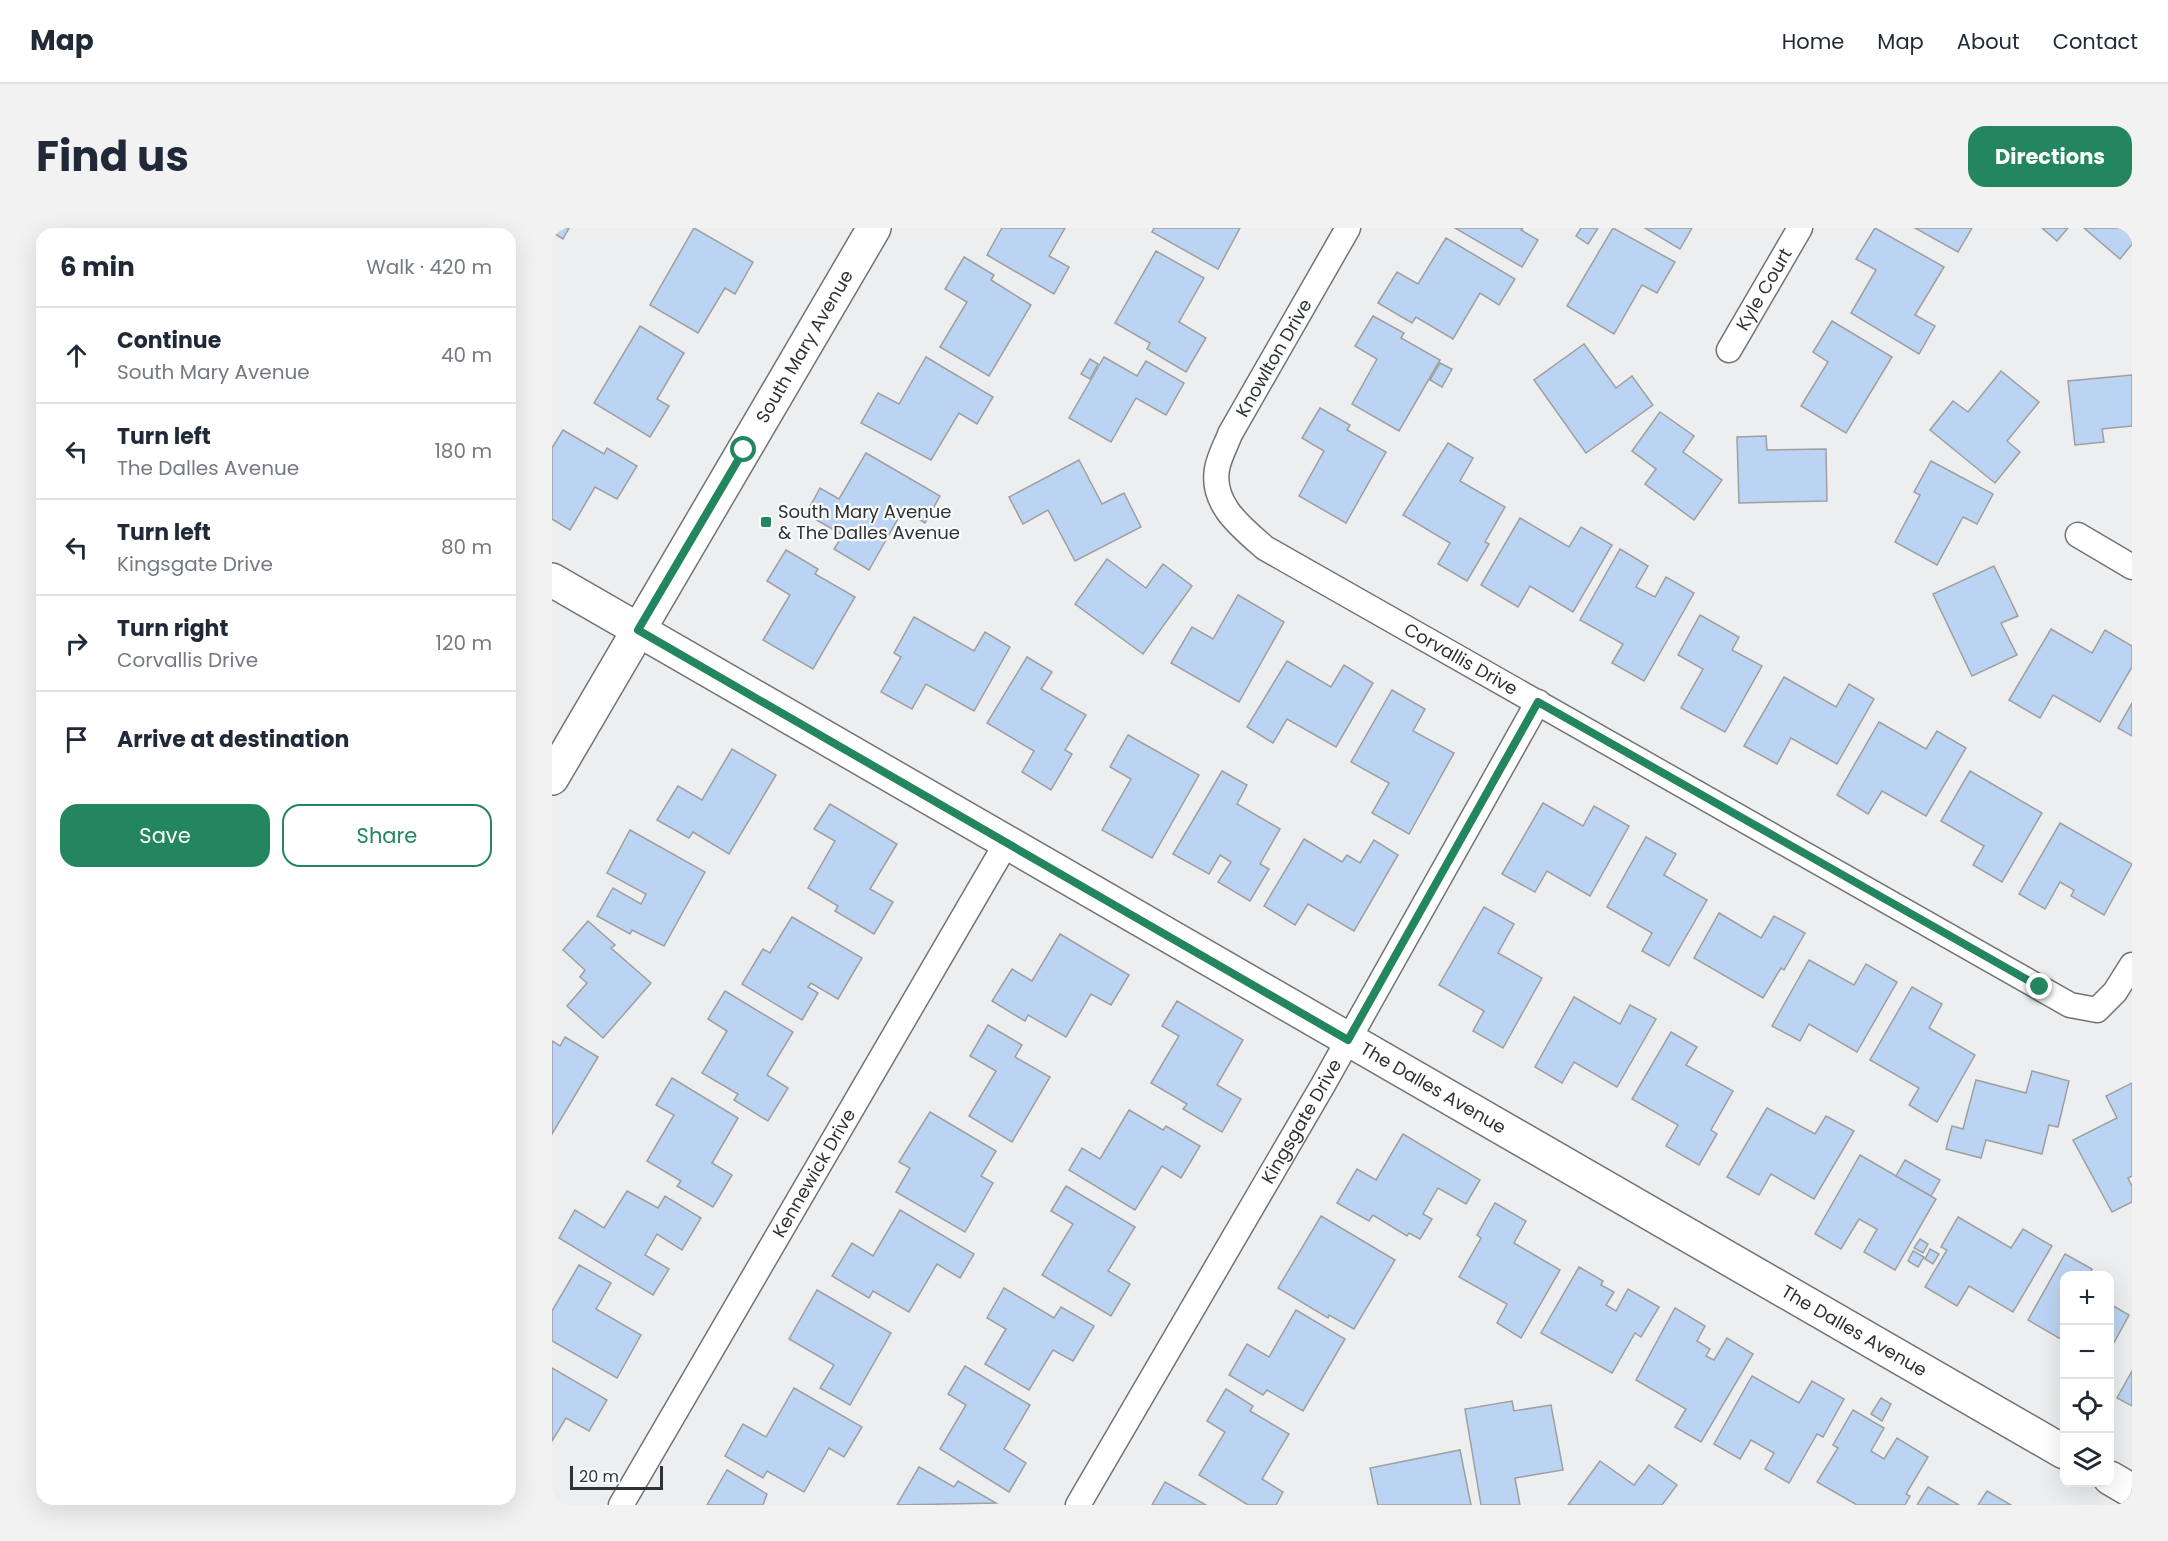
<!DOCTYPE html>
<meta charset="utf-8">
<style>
:root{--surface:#fff;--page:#f2f2f3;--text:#1f2937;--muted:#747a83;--line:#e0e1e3;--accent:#23865f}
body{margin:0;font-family:Poppins,sans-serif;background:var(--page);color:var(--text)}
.controls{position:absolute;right:18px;bottom:18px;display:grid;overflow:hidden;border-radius:12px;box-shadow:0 6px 24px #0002}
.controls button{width:54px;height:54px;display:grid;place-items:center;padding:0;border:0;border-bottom:2px solid var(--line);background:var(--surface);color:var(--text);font:30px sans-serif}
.scale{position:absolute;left:18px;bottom:15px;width:93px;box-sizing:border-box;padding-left:6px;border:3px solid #303131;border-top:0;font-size:16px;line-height:21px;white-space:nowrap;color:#303131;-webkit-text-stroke:4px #fafbfd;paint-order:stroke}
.stop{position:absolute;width:18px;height:18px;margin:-14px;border:4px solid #23865f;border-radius:50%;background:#fff}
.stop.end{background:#23865f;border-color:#fff;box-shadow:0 2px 6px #0008}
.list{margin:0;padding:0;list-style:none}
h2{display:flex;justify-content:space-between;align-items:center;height:78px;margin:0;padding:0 24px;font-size:26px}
h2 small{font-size:20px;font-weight:400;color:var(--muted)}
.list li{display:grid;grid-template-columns:39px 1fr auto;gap:18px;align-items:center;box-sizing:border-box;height:96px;padding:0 24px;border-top:2px solid var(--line)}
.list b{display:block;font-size:22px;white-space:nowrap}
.list p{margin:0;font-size:20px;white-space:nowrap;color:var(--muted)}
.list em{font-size:20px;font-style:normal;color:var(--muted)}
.actions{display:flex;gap:12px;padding:18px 24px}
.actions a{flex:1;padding:14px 0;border:2px solid var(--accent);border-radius:18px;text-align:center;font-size:21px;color:var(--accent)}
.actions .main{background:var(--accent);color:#fff}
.icon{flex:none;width:33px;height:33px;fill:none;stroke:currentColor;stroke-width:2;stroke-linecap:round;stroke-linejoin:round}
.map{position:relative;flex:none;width:1580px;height:1277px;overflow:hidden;border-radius:18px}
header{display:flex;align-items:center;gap:36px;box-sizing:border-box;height:84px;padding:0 30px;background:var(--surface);border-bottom:2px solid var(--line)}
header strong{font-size:28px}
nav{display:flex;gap:33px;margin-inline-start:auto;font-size:21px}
.intro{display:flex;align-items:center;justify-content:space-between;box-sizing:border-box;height:144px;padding:0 36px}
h1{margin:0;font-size:42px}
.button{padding:15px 27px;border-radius:18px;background:var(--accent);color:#fff;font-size:21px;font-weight:700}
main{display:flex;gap:36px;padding:0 36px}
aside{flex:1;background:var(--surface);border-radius:18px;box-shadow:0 6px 24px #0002}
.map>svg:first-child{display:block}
</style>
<header>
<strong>Map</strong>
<nav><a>Home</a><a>Map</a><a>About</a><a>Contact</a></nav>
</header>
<div class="intro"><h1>Find us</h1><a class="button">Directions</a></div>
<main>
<aside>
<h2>6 min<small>Walk · 420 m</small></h2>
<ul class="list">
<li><svg class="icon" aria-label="ahead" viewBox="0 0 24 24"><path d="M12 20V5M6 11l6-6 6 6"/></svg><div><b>Continue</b><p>South Mary Avenue</p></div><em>40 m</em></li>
<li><svg class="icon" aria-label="left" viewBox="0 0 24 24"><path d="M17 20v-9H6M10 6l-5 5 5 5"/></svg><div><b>Turn left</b><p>The Dalles Avenue</p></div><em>180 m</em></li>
<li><svg class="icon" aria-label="left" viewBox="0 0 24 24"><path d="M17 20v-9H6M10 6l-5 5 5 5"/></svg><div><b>Turn left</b><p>Kingsgate Drive</p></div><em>80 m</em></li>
<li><svg class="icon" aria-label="right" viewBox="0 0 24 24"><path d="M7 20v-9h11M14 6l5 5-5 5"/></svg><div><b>Turn right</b><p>Corvallis Drive</p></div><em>120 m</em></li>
<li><svg class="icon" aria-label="arrive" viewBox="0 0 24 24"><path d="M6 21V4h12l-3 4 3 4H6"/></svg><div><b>Arrive at destination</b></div></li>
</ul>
<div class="actions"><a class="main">Save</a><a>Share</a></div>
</aside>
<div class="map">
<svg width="1580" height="1277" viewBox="0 0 1580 1277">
<rect width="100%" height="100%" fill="#edeef0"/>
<g fill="#bcd4f3" stroke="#9e9fa0" stroke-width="1.5">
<path d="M 0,0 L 17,0 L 11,11 L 0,4 Z"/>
<path d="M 142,0 L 201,34 L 183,66 L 173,60 L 146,105 L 98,77 Z"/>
<path d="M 450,0 L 513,0 L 497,28 L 517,39 L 502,66 L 435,27 Z"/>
<path d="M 602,0 L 688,0 L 666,41 L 600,4 Z"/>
<path d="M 903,0 L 971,0 L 969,2 L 986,12 L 970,39 Z"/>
<path d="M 1029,0 L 1046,0 L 1036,16 L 1024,8 Z"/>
<path d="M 1061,0 L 1123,34 L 1105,65 L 1090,57 L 1062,106 L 1015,78 Z"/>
<path d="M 1093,0 L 1140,0 L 1128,21 Z"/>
<path d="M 1323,0 L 1392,39 L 1363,87 L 1383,98 L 1367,126 L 1299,85 L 1324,42 L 1304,31 Z"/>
<path d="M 1363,0 L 1420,0 L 1406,24 Z"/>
<path d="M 1490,0 L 1516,0 L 1505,13 Z"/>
<path d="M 1532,0 L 1580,0 L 1580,16 L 1568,31 Z"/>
<path d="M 894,10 L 963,51 L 947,77 L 928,65 L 901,111 L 864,89 L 860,95 L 826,75 L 845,44 L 866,56 Z"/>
<path d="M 604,23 L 652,50 L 627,94 L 654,110 L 634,144 L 595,121 L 598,115 L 563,95 Z"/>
<path d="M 412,29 L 442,47 L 439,52 L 479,77 L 437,148 L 388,119 L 415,74 L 393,61 Z"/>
<path d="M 821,88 L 852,105 L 849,110 L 888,132 L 847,203 L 800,176 L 825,131 L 803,118 Z"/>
<path d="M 1280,93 L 1340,129 L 1294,205 L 1249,178 L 1276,134 L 1261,124 Z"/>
<path d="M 88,98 L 132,125 L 105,171 L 117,178 L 98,209 L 42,175 Z"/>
<path d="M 1032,116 L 1064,160 L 1080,148 L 1101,177 L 1034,225 L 982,152 Z"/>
<path d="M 374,129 L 441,169 L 425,196 L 407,185 L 379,232 L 309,195 L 326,165 L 347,176 Z"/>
<path d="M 552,129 L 585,148 L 594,133 L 632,155 L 614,187 L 584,170 L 559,214 L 517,190 Z"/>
<path d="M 538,131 L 546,136 L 538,151 L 529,146 Z"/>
<path d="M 888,135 L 900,141 L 890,159 L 878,152 Z"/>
<path d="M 1449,143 L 1487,174 L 1455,213 L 1468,224 L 1443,255 L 1378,202 L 1401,173 L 1416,184 Z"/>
<path d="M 1580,147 L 1580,198 L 1550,201 L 1552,214 L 1523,217 L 1516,153 Z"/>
<path d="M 768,180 L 798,197 L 795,202 L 834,224 L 794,295 L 747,268 L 772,223 L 750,210 Z"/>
<path d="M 1108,184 L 1142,208 L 1131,224 L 1170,252 L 1142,292 L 1093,256 L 1104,241 L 1080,223 Z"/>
<path d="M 11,202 L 52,226 L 55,220 L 85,238 L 65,271 L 43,259 L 18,302 L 0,291 L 0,220 Z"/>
<path d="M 1214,208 L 1215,222 L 1274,221 L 1275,273 L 1187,275 L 1185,209 Z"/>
<path d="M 896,215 L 921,230 L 908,253 L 953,279 L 933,314 L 937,316 L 915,353 L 886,336 L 898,315 L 851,287 Z"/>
<path d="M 314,225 L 388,268 L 373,295 L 351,282 L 317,342 L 282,321 L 291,307 L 254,286 L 268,260 L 287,271 Z"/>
<path d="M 527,232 L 550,276 L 572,265 L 589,299 L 523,333 L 496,282 L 471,296 L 457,269 Z"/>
<path d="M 1379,233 L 1441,266 L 1425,296 L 1411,289 L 1385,337 L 1343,314 L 1368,267 L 1362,264 Z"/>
<path d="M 968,290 L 1017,319 L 1029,299 L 1060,317 L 1021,384 L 978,358 L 966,379 L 929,357 Z"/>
<path d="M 1068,321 L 1096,338 L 1084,359 L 1103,369 L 1114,349 L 1142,365 L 1092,453 L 1060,435 L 1071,416 L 1028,392 Z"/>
<path d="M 234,322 L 266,341 L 263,346 L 303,369 L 261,441 L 211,412 L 238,367 L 215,353 Z"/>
<path d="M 555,331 L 594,360 L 611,336 L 640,358 L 591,426 L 523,376 Z"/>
<path d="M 1442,338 L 1466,388 L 1449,395 L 1465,427 L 1420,448 L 1381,366 Z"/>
<path d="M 686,367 L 732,394 L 687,474 L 619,435 L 640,399 L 661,411 Z"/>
<path d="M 1148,387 L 1187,409 L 1180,422 L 1210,438 L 1173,504 L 1129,480 L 1151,441 L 1126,427 Z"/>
<path d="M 362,389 L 422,423 L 433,404 L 458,419 L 422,483 L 374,456 L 360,481 L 329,464 L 349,429 L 342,425 Z"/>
<path d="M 1499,401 L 1540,425 L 1553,402 L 1580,418 L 1580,439 L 1548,494 L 1501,467 L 1488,490 L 1457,472 Z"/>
<path d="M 475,429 L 500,444 L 489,461 L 534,487 L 513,522 L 520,526 L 499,562 L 470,544 L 482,523 L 435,495 Z"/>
<path d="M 735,433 L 779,459 L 792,437 L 821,455 L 784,519 L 735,491 L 721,515 L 695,499 Z"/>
<path d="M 1232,449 L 1284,479 L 1297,456 L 1322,471 L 1285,536 L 1239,510 L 1225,536 L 1192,518 Z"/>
<path d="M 840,462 L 873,481 L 861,503 L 902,525 L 857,606 L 820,585 L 837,555 L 799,534 Z"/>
<path d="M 1580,475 L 1580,508 L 1566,500 Z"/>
<path d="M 1327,494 L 1374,521 L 1385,503 L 1414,520 L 1374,588 L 1330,563 L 1316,586 L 1285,567 Z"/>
<path d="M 576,507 L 647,547 L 600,630 L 550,602 L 579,551 L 558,539 Z"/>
<path d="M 180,521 L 224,547 L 177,626 L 141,604 L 137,610 L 105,592 L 126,558 L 150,572 Z"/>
<path d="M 670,543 L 695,557 L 685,576 L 728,601 L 708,636 L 717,641 L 698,673 L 666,654 L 679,634 L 668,627 L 657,646 L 621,626 Z"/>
<path d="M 1418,543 L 1490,585 L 1450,654 L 1421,637 L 1432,618 L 1389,593 Z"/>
<path d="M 991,575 L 1031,598 L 1042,578 L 1077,598 L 1038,668 L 995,643 L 983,664 L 950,646 Z"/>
<path d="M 278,576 L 345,616 L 318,661 L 341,674 L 322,706 L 283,683 L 286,678 L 256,660 L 283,613 L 262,601 Z"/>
<path d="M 1508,595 L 1580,636 L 1552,687 L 1519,668 L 1522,662 L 1508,654 L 1493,681 L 1467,666 Z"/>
<path d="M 78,602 L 153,644 L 112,718 L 80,702 L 78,706 L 45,688 L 61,660 L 89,676 L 94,666 L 55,645 Z"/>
<path d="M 1094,609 L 1124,626 L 1112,647 L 1155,672 L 1117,738 L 1090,723 L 1100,705 L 1055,679 Z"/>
<path d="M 752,611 L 790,634 L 795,627 L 808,635 L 822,612 L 846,627 L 802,703 L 756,676 L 743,697 L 712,678 Z"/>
<path d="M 932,679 L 962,696 L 946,725 L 990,750 L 951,820 L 921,803 L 932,783 L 887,757 Z"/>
<path d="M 1167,685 L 1209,710 L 1222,688 L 1253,705 L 1232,742 L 1229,740 L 1211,770 L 1142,730 Z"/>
<path d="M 240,689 L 310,730 L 286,771 L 259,755 L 256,759 L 266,765 L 250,792 L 190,756 L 211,721 L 218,725 Z"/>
<path d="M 36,693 L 63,717 L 59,720 L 99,755 L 51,810 L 15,778 L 35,755 L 28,749 L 33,742 L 11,722 Z"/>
<path d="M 508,706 L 577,747 L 559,777 L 539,766 L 514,809 L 476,787 L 473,793 L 440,773 L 460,741 L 480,753 Z"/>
<path d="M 1257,732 L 1302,757 L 1314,736 L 1345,754 L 1305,824 L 1257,796 L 1248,813 L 1220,798 Z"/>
<path d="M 1360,759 L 1390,776 L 1377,800 L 1423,827 L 1385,894 L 1357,877 L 1367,860 L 1318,832 Z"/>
<path d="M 173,763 L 241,804 L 215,847 L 236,860 L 216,893 L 182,872 L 186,866 L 150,845 L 175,803 L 156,791 Z"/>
<path d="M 1022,769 L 1068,796 L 1078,777 L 1104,791 L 1065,859 L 1022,834 L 1010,855 L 983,839 Z"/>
<path d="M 625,773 L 691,812 L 665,857 L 689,871 L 670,904 L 631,881 L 635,876 L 599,855 L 627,808 L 610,798 Z"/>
<path d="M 436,797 L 470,817 L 463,829 L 498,849 L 460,914 L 417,888 L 444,843 L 418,828 Z"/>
<path d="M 1119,804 L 1145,819 L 1134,837 L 1181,863 L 1159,902 L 1165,906 L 1147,937 L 1114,918 L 1126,897 L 1080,871 Z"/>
<path d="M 13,809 L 46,829 L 0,906 L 0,813 L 8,818 Z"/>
<path d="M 1480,843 L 1517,853 L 1506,899 L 1497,897 L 1490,926 L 1434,912 L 1429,930 L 1394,921 L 1400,898 L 1411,901 L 1424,852 L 1474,865 Z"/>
<path d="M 120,850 L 186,890 L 160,935 L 180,947 L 161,979 L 125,958 L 129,953 L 95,933 L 122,887 L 104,877 Z"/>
<path d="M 1580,855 L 1580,948 L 1576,950 L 1580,958 L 1580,974 L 1560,984 L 1521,912 L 1565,890 L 1554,868 Z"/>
<path d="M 1215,880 L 1263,906 L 1274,888 L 1302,903 L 1262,971 L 1219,946 L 1207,967 L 1175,949 Z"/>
<path d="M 577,882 L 611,902 L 614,898 L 648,918 L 629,950 L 610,938 L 583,982 L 517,942 L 530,920 L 548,931 Z"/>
<path d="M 378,884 L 444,923 L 429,948 L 441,955 L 413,1004 L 344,964 L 358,940 L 347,934 Z"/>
<path d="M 851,906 L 928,952 L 914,976 L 886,960 L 871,986 L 880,991 L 868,1011 L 857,1005 L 855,1008 L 821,987 L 817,993 L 785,975 L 805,941 L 824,952 Z"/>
<path d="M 1308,927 L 1384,971 L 1343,1042 L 1312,1024 L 1325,1001 L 1307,991 L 1289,1021 L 1263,1006 Z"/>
<path d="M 1353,932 L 1388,952 L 1379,968 L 1344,948 Z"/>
<path d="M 514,958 L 583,999 L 556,1043 L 578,1056 L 559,1088 L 490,1047 L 521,996 L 499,983 Z"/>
<path d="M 75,963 L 106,980 L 113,968 L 149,990 L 130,1022 L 105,1006 L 93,1027 L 117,1041 L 101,1067 L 7,1010 L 23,982 L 52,1000 Z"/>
<path d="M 943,975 L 974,993 L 962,1015 L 1008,1042 L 969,1110 L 945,1095 L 955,1076 L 907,1049 L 929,1010 L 925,1007 Z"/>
<path d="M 348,982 L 422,1026 L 408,1050 L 385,1036 L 357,1084 L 321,1063 L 317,1070 L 280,1048 L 300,1015 L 321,1028 Z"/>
<path d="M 769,988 L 843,1032 L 802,1101 L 777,1087 L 776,1090 L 726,1060 Z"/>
<path d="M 1406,989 L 1459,1020 L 1471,1001 L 1500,1018 L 1461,1084 L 1417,1058 L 1405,1078 L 1373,1059 L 1395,1022 L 1389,1019 Z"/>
<path d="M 1368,1011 L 1376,1016 L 1371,1025 L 1362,1020 Z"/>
<path d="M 1378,1021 L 1387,1026 L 1381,1036 L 1373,1031 Z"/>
<path d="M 1361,1023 L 1372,1029 L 1366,1039 L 1356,1033 Z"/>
<path d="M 1513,1026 L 1540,1041 L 1537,1048 L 1512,1048 L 1512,1113 L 1476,1092 Z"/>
<path d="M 27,1037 L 59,1055 L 44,1081 L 89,1107 L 65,1150 L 0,1113 L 0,1083 Z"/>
<path d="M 1027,1039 L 1051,1053 L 1049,1057 L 1062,1064 L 1054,1077 L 1064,1083 L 1076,1061 L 1107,1079 L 1089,1109 L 1083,1105 L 1060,1145 L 989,1105 Z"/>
<path d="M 452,1060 L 502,1090 L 509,1079 L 542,1098 L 521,1133 L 501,1122 L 477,1162 L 433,1136 L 454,1101 L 435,1090 Z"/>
<path d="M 265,1062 L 339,1105 L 298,1177 L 268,1160 L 282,1137 L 237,1111 Z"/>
<path d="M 1558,1076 L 1577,1087 L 1558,1122 Z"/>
<path d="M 1123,1080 L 1153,1098 L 1145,1113 L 1158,1121 L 1154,1128 L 1162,1132 L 1175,1110 L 1201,1126 L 1149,1214 L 1123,1199 L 1134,1181 L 1084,1152 Z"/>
<path d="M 744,1082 L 793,1111 L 751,1183 L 715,1162 L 711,1167 L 677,1147 L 695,1116 L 717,1129 Z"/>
<path d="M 413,1138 L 478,1177 L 452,1221 L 474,1235 L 457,1264 L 388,1221 L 414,1177 L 396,1166 Z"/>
<path d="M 0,1140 L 55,1172 L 37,1203 L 14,1190 L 0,1213 Z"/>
<path d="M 1580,1143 L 1580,1178 L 1565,1170 Z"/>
<path d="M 1200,1148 L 1247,1175 L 1260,1153 L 1292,1171 L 1271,1209 L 1265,1206 L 1237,1255 L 1213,1241 L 1222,1225 L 1199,1212 L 1188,1231 L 1162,1216 Z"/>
<path d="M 242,1160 L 310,1199 L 292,1229 L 277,1220 L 252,1264 L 215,1243 L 211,1250 L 173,1228 L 191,1196 L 214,1209 Z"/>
<path d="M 674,1161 L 701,1178 L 698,1183 L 737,1206 L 710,1251 L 731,1264 L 724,1277 L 696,1277 L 647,1247 L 673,1204 L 655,1193 Z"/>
<path d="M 1329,1170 L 1339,1176 L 1330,1193 L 1319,1186 Z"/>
<path d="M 960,1173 L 962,1183 L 999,1177 L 1011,1242 L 963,1250 L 968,1277 L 929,1277 L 913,1181 Z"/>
<path d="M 1301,1182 L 1332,1200 L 1319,1223 L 1332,1231 L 1345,1210 L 1376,1229 L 1354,1266 L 1358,1268 L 1353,1277 L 1305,1277 L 1265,1254 L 1286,1220 L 1281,1217 Z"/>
<path d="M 908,1222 L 919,1277 L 826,1277 L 818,1240 Z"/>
<path d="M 1048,1233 L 1082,1257 L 1097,1237 L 1125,1257 L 1110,1277 L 1016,1277 Z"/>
<path d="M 367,1239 L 402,1259 L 406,1253 L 444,1275 L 345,1277 Z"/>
<path d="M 175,1242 L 215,1266 L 211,1277 L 155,1277 Z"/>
<path d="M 613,1254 L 654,1277 L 600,1277 Z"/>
<path d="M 1376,1259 L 1407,1277 L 1365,1277 Z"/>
<path d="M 1435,1263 L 1459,1277 L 1426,1277 Z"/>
</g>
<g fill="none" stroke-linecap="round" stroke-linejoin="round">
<defs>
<g id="street">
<path id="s1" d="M 796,0 L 678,206 C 674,217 667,229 665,241 C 659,276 689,299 713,320 L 1518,777 L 1545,782 L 1563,764 L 1580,737"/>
<path id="s2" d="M 1177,122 L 1248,0"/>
<path d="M 1526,307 L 1580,339"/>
<path id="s3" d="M 69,1277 L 455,614"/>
<path id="s4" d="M 526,1277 L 771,857 L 986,474"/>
</g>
<g id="secondary">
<path id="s5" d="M 0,352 L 1512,1224"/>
<path id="s6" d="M 0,550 L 322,0"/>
<path d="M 1558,1250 L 1580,1263"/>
</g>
</defs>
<use href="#street" stroke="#727374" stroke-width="27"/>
<use href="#secondary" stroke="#727374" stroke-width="36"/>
<use href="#street" stroke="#fff" stroke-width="24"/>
<use href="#secondary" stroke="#fff" stroke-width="33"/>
</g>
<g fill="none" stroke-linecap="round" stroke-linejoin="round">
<path stroke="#23865f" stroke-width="8" d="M 192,222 L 86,402 L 796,812 L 986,474 L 1488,759"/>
</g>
<rect fill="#23865f" stroke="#fafbfd" stroke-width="2" x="208" y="288" width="12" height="12" rx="3"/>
<g text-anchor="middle" stroke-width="4.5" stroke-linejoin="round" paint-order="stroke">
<g font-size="18" fill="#303131" stroke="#fafbfd">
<text dy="6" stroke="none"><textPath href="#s2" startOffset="70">Kyle Court</textPath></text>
<text dy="6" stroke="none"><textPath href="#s6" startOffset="500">South Mary Avenue</textPath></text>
<text transform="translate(722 130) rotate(-60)" y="6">Knowlton Drive</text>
<text dy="6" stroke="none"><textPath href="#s1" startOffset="597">Corvallis Drive</textPath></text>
<text dy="6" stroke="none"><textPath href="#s5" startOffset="1017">The Dalles Avenue</textPath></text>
<text dy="6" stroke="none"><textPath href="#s4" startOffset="444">Kingsgate Drive</textPath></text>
<text dy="6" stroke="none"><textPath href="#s3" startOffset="384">Kennewick Drive</textPath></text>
<text dy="6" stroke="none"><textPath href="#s5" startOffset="1503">The Dalles Avenue</textPath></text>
</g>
<g font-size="18" fill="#303131" stroke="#fafbfd" text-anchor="start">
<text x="226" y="290">South Mary Avenue<tspan x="226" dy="21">&amp; The Dalles Avenue</tspan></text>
</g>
</g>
</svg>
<div class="controls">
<button>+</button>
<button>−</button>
<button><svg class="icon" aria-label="locate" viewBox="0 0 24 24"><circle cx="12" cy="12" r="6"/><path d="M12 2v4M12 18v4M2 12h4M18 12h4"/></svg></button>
<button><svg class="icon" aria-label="layers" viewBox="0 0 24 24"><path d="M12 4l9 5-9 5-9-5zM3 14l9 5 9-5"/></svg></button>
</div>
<div class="scale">20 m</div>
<div class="stop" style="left:192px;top:222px"></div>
<div class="stop end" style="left:1488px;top:759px"></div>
</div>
</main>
